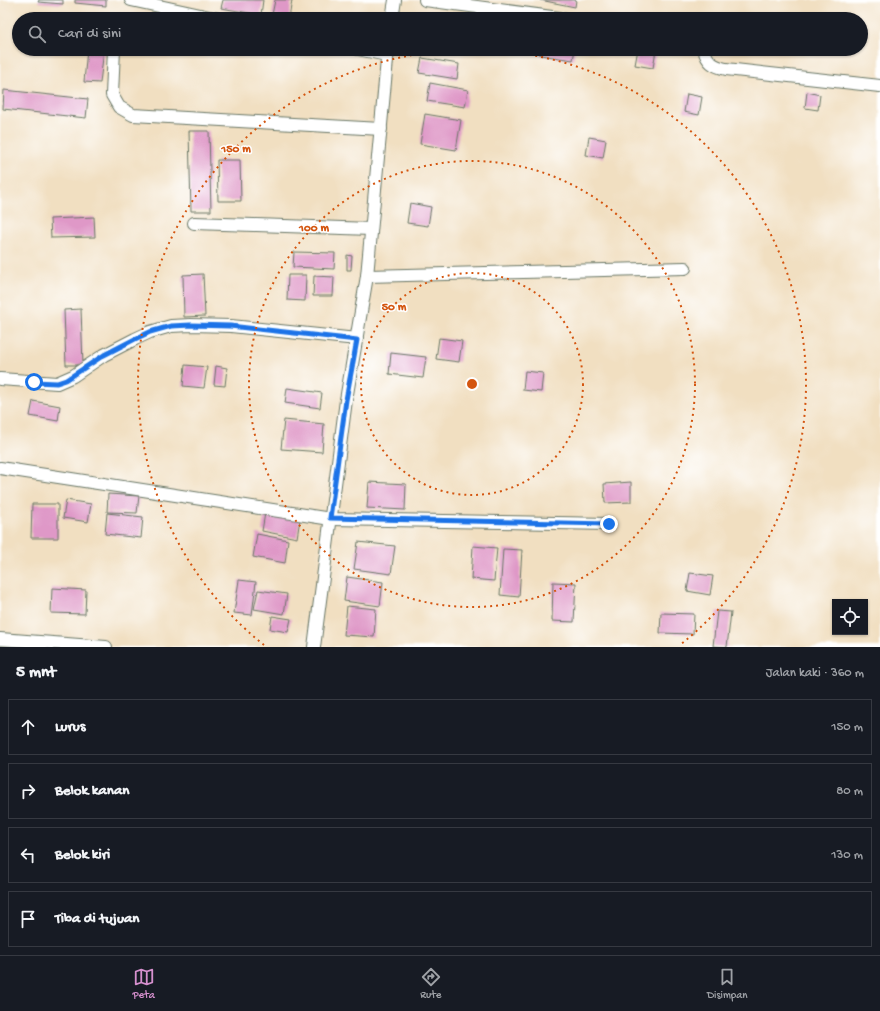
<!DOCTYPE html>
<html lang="id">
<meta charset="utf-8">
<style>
:root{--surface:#171b24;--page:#242831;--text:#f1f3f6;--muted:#9ea1a6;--line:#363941;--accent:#d690ce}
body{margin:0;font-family:"Gochi Hand",sans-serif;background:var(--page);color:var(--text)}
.controls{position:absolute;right:12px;bottom:12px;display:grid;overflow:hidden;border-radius:0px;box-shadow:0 1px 3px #0004}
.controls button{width:36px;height:36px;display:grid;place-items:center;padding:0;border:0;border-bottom:1px solid var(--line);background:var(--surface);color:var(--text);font:20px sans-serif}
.stop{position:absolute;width:12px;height:12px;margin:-9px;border:3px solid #1a73e8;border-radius:50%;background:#fff}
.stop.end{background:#1a73e8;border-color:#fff;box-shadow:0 1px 4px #0008}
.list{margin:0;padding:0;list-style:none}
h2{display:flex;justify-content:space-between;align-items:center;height:52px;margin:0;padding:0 16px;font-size:17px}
h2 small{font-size:13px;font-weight:400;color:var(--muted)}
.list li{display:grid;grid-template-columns:26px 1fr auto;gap:12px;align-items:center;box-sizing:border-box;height:56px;margin:0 8px 8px;padding:0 8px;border:1px solid var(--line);border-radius:0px}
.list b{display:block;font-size:15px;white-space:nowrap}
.list em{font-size:13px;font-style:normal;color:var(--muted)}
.icon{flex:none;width:22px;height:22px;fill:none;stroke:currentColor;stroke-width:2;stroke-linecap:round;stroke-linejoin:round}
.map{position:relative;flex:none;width:880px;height:647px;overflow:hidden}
.search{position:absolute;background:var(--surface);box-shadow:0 1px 3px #0004;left:12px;right:12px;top:12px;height:44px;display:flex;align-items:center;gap:10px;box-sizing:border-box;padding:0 14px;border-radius:22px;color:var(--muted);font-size:15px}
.sheet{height:308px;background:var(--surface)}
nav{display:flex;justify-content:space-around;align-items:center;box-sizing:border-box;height:56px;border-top:1px solid var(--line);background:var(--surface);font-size:11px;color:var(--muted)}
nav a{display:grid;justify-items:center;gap:2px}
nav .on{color:var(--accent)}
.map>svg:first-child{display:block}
</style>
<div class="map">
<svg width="880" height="647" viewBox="0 0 880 647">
<rect width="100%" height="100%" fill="#fff"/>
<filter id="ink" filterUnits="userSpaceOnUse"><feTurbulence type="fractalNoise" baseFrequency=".025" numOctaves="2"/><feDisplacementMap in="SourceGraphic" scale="8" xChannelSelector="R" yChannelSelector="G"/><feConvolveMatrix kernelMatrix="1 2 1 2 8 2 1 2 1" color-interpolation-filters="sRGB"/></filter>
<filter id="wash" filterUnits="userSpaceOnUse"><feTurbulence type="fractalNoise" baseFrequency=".012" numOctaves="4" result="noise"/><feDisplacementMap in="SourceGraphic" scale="16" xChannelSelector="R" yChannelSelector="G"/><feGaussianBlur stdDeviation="0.9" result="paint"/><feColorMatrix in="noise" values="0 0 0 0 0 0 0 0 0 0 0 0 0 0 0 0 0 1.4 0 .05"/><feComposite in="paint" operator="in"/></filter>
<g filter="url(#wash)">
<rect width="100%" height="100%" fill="#f1dfc1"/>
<g id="blocks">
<g fill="#df98c7">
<path d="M 39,0 L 63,0 L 63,4 L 38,2 Z"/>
<path d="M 75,0 L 106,0 L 106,6 L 75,3 Z"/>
<path d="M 223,0 L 263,0 L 261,15 L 221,8 Z"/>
<path d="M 275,0 L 292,0 L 289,18 L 272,15 Z"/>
<path d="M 540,0 L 576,0 L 575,7 Z"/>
<path d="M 87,49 L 104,49 L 100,83 L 84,82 Z"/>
<path d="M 541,49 L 575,49 L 573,60 L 540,55 Z"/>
<path d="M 638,49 L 656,50 L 653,68 L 635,65 Z"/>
<path d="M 422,58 L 459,64 L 457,79 L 419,73 Z"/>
<path d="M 430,83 L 468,90 L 465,107 L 427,101 Z"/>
<path d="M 4,90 L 88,99 L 86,118 L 3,109 Z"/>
<path d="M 807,92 L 820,95 L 818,110 L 805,108 Z"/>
<path d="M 687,94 L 702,97 L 699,115 L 684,112 Z"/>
<path d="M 425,114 L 461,120 L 456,150 L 420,144 Z"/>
<path d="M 189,131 L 209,131 L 211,211 L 191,211 Z"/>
<path d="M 589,137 L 606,140 L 603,158 L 586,155 Z"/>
<path d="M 217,160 L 240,160 L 241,201 L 218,201 Z"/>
<path d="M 410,203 L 431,207 L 428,226 L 407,223 Z"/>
<path d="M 94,217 L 95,237 L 51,238 L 50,219 Z"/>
<path d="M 294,252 L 335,253 L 334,269 L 293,267 Z"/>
<path d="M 347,255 L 352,256 L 351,270 L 347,270 Z"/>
<path d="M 203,274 L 205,316 L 184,317 L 183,275 Z"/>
<path d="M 288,275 L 306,275 L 305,301 L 287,300 Z"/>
<path d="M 314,276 L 334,277 L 333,296 L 313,296 Z"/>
<path d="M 81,309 L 83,365 L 66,365 L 64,310 Z"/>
<path d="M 439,338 L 462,341 L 459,362 L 436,359 Z"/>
<path d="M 391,353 L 426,357 L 423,378 L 389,374 Z"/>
<path d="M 185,365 L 207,367 L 204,388 L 183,386 Z"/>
<path d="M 216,366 L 227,368 L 225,386 L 214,385 Z"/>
<path d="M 525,371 L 543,373 L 541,392 L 523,390 Z"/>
<path d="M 287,388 L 322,393 L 320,408 L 285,403 Z"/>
<path d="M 33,401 L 60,406 L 58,421 L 30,416 Z"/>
<path d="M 284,420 L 324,424 L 322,452 L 281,449 Z"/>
<path d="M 369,482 L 406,484 L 405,510 L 367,508 Z"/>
<path d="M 631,482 L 631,502 L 605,503 L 604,484 Z"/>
<path d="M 108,494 L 139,496 L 137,513 L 107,512 Z"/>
<path d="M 66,500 L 91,504 L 88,522 L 63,518 Z"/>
<path d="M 32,504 L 58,504 L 58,538 L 31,538 Z"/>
<path d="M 107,513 L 143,517 L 141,538 L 105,534 Z"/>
<path d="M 265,513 L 300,519 L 297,538 L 262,531 Z"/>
<path d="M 257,534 L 288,540 L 285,563 L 253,557 Z"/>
<path d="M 358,542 L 395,546 L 391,574 L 354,569 Z"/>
<path d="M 473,546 L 497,548 L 494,581 L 471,579 Z"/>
<path d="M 503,549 L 522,550 L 519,597 L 500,595 Z"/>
<path d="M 690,573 L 713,576 L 710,595 L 687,591 Z"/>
<path d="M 347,577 L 383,582 L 380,606 L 344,601 Z"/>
<path d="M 239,580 L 256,582 L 252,615 L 234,613 Z"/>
<path d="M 553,582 L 576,583 L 574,622 L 552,621 Z"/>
<path d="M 52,588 L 86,590 L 85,614 L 51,613 Z"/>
<path d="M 258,590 L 287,594 L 284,614 L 254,609 Z"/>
<path d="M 347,606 L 376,609 L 374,637 L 344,635 Z"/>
<path d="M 717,611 L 731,612 L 727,647 L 713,646 Z"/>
<path d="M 661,613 L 694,614 L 693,634 L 660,633 Z"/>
<path d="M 272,616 L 291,619 L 288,632 L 270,629 Z"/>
</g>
</g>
</g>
<g filter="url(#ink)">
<use href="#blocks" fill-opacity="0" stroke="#687665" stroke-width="1"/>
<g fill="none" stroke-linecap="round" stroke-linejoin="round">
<defs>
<g id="minor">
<path d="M 131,0 L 219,19"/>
<path d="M 425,0 L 567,19"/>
<path d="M 392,19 L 395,0"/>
<path d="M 114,49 L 112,95 L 119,107 L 133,115 L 381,129"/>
<path d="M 358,49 L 387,55"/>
<path d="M 704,49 C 707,62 713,66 726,69 L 880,86"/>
<path d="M 194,223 L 371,229"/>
<path d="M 367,276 L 685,268"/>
<path d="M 0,379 L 57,383 L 73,376 L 104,355 L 135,339 L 150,332 L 171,326 L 191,325 L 231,326 L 357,339"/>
<path d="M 0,468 L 331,519 L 609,524"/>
<path d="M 0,639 L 106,647"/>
<path d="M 314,647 L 346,400 L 367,276 L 388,49"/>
</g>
</defs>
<use href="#minor" stroke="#687665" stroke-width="14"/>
<use href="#minor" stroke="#fff" stroke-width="12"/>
</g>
</g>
<g fill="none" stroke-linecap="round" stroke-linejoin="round" filter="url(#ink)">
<path stroke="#1a73e8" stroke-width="5" d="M 34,382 L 57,383 L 66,380 L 104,355 L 135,339 L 150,332 L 171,326 L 191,325 L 230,326 L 357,340 L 346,400 L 330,518 L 609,524"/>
</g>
<g fill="none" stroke="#d45610" stroke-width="2" stroke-dasharray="2 4">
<circle cx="472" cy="384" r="111"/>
<circle cx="472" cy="384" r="223"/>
<path d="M264 645A334 334 0 1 1 680 645"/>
</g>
<circle cx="472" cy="384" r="6" fill="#d45610" stroke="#fff" stroke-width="2"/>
<g font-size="12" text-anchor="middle" font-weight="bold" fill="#d45610" stroke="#fff" stroke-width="3" stroke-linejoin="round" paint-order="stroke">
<text x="236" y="152">150 m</text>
<text x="314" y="231">100 m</text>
<text x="394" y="310">50 m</text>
</g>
</svg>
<div class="controls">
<button><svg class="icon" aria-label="locate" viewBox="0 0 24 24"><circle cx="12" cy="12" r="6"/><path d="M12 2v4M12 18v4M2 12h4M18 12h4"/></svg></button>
</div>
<div class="stop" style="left:34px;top:382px"></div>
<div class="stop end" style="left:609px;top:524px"></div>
<div class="search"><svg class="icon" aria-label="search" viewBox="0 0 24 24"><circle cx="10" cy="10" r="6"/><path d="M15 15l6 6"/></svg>Cari di sini</div>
</div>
<section class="sheet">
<h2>5 mnt<small>Jalan kaki · 360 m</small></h2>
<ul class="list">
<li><svg class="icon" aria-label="ahead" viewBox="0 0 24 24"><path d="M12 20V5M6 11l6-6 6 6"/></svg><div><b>Lurus</b></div><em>150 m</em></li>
<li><svg class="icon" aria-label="right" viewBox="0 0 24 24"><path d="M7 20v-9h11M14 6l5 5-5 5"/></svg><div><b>Belok kanan</b></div><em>80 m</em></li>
<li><svg class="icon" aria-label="left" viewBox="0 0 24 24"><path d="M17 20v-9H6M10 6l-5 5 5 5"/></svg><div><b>Belok kiri</b></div><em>130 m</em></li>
<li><svg class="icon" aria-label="arrive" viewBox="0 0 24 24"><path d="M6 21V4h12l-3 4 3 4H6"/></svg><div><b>Tiba di tujuan</b></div></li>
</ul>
</section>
<nav>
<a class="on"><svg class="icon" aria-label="map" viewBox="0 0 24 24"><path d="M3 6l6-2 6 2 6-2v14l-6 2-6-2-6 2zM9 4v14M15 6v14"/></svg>Peta</a>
<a><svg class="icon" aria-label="directions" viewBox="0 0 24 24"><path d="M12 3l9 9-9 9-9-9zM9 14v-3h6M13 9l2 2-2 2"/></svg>Rute</a>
<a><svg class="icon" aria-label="saved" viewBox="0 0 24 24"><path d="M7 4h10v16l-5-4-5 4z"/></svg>Disimpan</a>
</nav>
